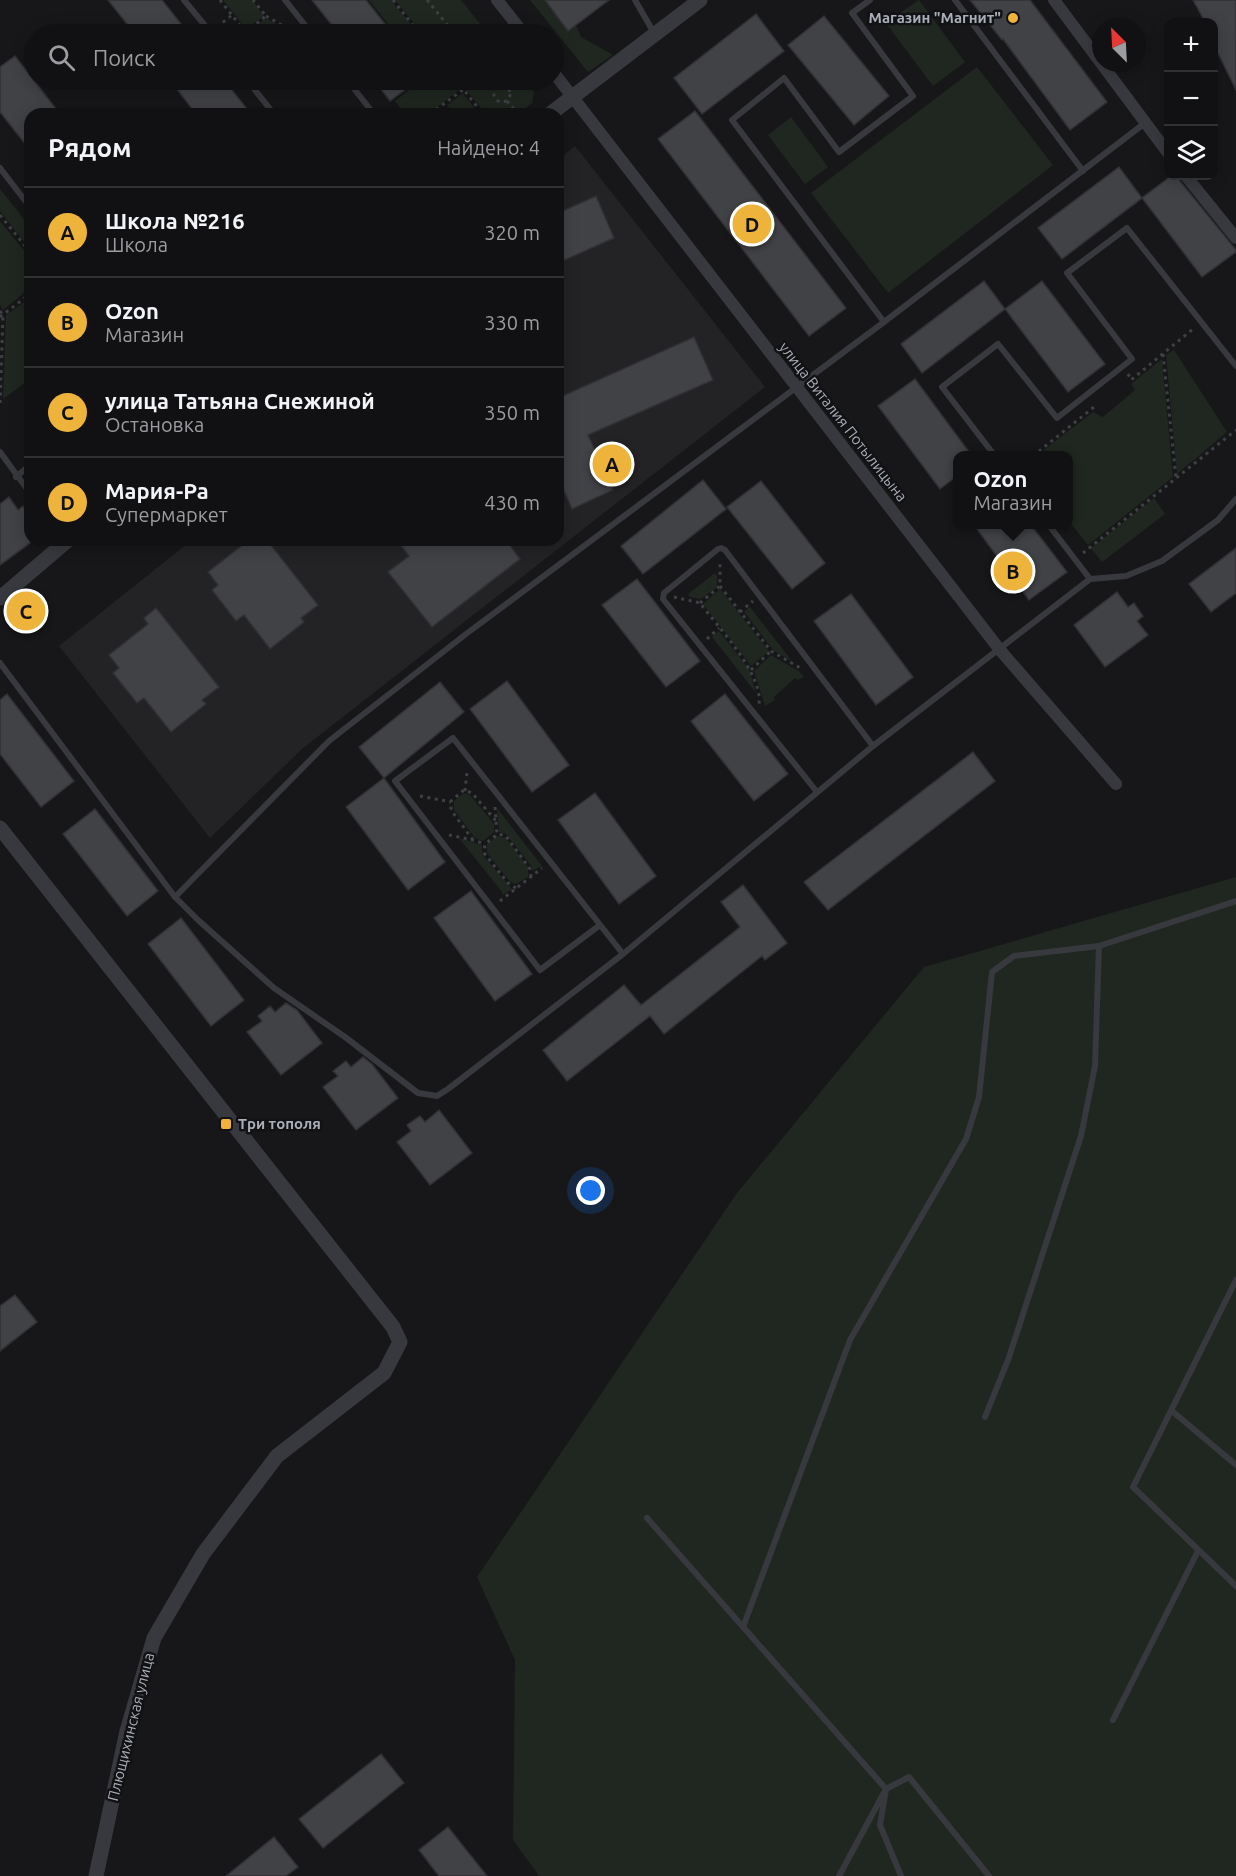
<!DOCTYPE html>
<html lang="ru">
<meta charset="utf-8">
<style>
:root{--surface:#111113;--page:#1a1a1c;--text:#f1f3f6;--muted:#9c9da0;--line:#303133;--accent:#edb33b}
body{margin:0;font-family:Ubuntu,sans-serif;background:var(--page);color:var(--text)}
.controls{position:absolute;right:18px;top:18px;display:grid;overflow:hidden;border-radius:12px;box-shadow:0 3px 15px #0003}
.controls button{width:54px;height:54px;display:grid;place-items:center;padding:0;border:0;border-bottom:2px solid var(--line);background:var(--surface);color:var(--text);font:30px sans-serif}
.compass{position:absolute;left:1092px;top:18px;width:54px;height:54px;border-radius:50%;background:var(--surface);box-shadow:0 3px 15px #0003;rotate:336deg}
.you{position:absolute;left:591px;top:1191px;width:21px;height:21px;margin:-15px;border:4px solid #fff;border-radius:50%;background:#1a73e8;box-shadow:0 0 0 9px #1a73e833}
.badge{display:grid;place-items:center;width:39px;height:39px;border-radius:50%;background:var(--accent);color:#111;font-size:20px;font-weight:700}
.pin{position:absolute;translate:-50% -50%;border:3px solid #fff;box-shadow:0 2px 6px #0006}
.popup{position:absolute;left:953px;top:451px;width:120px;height:78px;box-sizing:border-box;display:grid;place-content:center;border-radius:12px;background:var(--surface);filter:drop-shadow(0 2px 4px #0005);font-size:20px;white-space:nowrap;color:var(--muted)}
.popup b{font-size:22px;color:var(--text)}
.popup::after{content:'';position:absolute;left:50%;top:100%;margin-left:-12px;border:12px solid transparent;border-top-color:var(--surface)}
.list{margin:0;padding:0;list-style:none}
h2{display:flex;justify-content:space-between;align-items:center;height:78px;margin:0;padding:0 24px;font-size:26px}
h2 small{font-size:20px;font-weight:400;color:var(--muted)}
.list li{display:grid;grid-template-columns:39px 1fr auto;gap:18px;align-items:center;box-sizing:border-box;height:90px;padding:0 24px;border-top:2px solid var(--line)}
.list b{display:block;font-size:22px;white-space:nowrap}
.list p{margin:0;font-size:20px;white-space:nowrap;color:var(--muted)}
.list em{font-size:20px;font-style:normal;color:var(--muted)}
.icon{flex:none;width:33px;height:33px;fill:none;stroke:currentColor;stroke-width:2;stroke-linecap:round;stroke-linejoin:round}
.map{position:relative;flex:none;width:1236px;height:1876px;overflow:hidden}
.search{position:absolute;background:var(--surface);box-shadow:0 3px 15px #0003;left:24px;top:24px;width:540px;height:66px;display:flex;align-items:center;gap:15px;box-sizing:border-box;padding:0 21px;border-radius:33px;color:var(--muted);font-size:22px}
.panel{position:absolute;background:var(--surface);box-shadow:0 3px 15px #0003;left:24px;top:108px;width:540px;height:438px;border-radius:18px}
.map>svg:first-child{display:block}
</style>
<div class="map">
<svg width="1236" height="1876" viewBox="0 0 1236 1876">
<rect width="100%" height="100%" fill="#171719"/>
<path fill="#232326" d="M 575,146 L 765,387 L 302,749 L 210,838 L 59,646 L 192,540 L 558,540 L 558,160 Z"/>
<g fill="#1f2720">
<path d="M 223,0 L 252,0 L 264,16 L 246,29 Z"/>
<path d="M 369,0 L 391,0 L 419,34 L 396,34 Z"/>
<path d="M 395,0 L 461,0 L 488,34 L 423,34 Z"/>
<path d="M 530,0 L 545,0 L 576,25 L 581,37 L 613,55 L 588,72 Z"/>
<path d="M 919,0 L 965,62 L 933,86 L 886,23 Z"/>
<path d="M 266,18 L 294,34 L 249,34 L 248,32 Z"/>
<path d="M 977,67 L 1053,165 L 888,293 L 811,193 Z"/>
<path d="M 422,80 L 455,80 L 461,88 L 429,114 L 405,114 L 395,101 Z"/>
<path d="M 458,80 L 524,80 L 534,92 L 532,103 L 518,114 L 486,114 Z"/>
<path d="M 463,93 L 479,114 L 454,114 L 447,105 Z"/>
<path d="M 791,117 L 828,167 L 805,184 L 768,135 Z"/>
<path d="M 0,189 L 30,227 L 30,249 L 0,211 Z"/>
<path d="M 0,221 L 30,258 L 30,288 L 3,310 L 0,305 Z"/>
<path d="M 30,298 L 30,379 L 3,399 L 6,315 Z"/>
<path d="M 1174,350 L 1227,432 L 1177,474 L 1166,355 Z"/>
<path d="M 1162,359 L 1173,477 L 1088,545 L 1069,521 L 1068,456 L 1041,455 L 1040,453 L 1093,412 L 1103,417 L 1135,390 L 1131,384 Z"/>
<path d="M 1154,498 L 1165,514 L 1102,562 L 1091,548 Z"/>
<path d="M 715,573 L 717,576 L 717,587 L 701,599 L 690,597 L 688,594 Z"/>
<path d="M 720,589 L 769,651 L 751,666 L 703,604 Z"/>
<path d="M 750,607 L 792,661 L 774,651 L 744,612 Z"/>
<path d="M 719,631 L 749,669 L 756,693 L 712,637 Z"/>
<path d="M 771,655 L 800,672 L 804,677 L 798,680 L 795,678 L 774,697 L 775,700 L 765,706 L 754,671 Z"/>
<path d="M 464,793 L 470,795 L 494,824 L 494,832 L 483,841 L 475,838 L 454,810 L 454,801 Z"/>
<path d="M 497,808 L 542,866 L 532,871 L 532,867 L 506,834 L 499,832 Z"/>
<path d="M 497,836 L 506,838 L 528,867 L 528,877 L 516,884 L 510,882 L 487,853 L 487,844 Z"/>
<path d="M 459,838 L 482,845 L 482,854 L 512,889 L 503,895 L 502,892 Z"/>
<path d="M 1236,877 L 1236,1876 L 539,1876 L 513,1840 L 515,1660 L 477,1577 L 737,1193 L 924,967 Z"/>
</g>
<g fill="#414246" stroke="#313135" stroke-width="1.5">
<path d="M 108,0 L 162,0 L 189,34 L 135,34 Z"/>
<path d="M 312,0 L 366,0 L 393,34 L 339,34 Z"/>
<path d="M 545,0 L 609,0 L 568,31 Z"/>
<path d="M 970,0 L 1030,0 L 1107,102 L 1070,130 L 1003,39 L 1002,40 Z"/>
<path d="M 1193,0 L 1236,0 L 1236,90 L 1214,45 L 1214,22 L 1205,22 Z"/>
<path d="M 756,14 L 784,51 L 702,114 L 674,78 Z"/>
<path d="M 824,16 L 889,96 L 854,125 L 788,45 Z"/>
<path d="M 15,56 L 60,114 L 30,114 L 30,150 L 0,112 L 0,67 Z"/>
<path d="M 170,80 L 224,80 L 251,114 L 196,114 Z"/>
<path d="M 374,80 L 418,80 L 390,101 Z"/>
<path d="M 695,111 L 846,308 L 809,336 L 658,139 Z"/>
<path d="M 1119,167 L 1142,198 L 1062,259 L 1038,228 Z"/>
<path d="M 1171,176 L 1178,176 L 1180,181 L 1236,250 L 1236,252 L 1202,277 L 1142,198 Z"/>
<path d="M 596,196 L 614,238 L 558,263 L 558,213 Z"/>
<path d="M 984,281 L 1005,309 L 922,373 L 901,344 Z"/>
<path d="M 1042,281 L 1105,364 L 1068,392 L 1005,309 Z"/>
<path d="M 694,337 L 713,380 L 588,435 L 613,490 L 572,509 L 558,477 L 558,398 Z"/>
<path d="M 915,379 L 972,456 L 957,456 L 957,476 L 940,489 L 878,406 Z"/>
<path d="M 703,480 L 726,509 L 643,574 L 621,546 Z"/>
<path d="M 761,481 L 825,563 L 792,589 L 727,507 Z"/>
<path d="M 9,497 L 18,510 L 23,506 L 30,515 L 30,543 L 0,565 L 0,504 Z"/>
<path d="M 974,525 L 1031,525 L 1067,572 L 1029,600 Z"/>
<path d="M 249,540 L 267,540 L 318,605 L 301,618 L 304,622 L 270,649 L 244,615 L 236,621 L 212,590 L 218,585 L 208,572 Z"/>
<path d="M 397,540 L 506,540 L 520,559 L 432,627 L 388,572 L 409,556 Z"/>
<path d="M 1236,548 L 1236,593 L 1211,612 L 1189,584 Z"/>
<path d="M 637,579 L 700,661 L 666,687 L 602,605 Z"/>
<path d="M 1117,592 L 1128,607 L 1134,603 L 1143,616 L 1137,621 L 1148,635 L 1105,667 L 1074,625 Z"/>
<path d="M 851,594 L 913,677 L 876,705 L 814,621 Z"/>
<path d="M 156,608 L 219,687 L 202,700 L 206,704 L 171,732 L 144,698 L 137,703 L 113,673 L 119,668 L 109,655 L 148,624 L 144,618 Z"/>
<path d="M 507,681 L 569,765 L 532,792 L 470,709 Z"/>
<path d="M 440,682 L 464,712 L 384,778 L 359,747 Z"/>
<path d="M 7,694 L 74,781 L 41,807 L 0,754 L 0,700 Z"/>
<path d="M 725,694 L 788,774 L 754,801 L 691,721 Z"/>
<path d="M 973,752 L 995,781 L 828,910 L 804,882 Z"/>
<path d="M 384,778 L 445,862 L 408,890 L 346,807 Z"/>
<path d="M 595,793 L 656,876 L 619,904 L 558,820 Z"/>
<path d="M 95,809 L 158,891 L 127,916 L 63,834 Z"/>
<path d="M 743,885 L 787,943 L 765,960 L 762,956 L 664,1034 L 650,1016 L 567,1081 L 543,1050 L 624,985 L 641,1005 L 740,927 L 721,902 Z"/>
<path d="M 471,891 L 532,974 L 495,1001 L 434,918 Z"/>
<path d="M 181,918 L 244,1000 L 211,1026 L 148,944 Z"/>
<path d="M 286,1003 L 297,1010 L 322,1043 L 281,1075 L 247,1032 L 262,1021 L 258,1016 L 270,1006 L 275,1012 Z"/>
<path d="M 363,1057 L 372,1064 L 398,1098 L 356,1130 L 323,1087 L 338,1076 L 333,1071 L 346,1061 L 351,1067 Z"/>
<path d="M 439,1110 L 472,1153 L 430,1185 L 397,1142 L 411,1131 L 407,1125 L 420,1116 L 425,1122 Z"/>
<path d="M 15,1295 L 37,1322 L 0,1351 L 0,1306 Z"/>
<path d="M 381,1754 L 404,1783 L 323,1848 L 299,1819 Z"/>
<path d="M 448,1827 L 487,1876 L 439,1876 L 435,1871 L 419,1850 Z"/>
<path d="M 274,1837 L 298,1867 L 286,1876 L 226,1876 Z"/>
</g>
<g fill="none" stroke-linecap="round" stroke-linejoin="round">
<g stroke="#3e4045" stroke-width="3" stroke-dasharray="3 4.5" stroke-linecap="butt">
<path d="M 220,0 L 246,33"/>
<path d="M 393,0 L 420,34"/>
<path d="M 427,0 L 455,34"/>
<path d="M 266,16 L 290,30 L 296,29"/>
<path d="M 217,27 L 232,15"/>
<path d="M 245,33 L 266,16 L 253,0"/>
<path d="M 456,80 L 483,114"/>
<path d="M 490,80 L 497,88"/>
<circle cx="502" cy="94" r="8"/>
<path d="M 507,101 L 518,114"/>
<path d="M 430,114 L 476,80"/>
<path d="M 0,215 L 30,252"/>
<path d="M 0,311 L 3,315 L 0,405"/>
<path d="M 0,317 L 30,294"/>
<path d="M 1163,354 L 1176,478"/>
<path d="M 1128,374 L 1131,380 L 1193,329"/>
<path d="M 1033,456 L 1094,407 L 1092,404"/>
<path d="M 1083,553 L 1236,430"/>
<path d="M 720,586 L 771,651 L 802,669"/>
<path d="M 674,597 L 700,603 C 718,627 763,674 759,704"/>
<path d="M 700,603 L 720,586 L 720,560"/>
<path d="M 740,612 L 753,601"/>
<path d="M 707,639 L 719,628"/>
<path d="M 751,670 L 771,651"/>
<path d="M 465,791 L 467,772"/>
<path d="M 420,796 L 451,802"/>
<path d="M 495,807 L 497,835"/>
<path d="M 449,835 L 473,840 L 485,844"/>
<path d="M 473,840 L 451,810 L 451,801 L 464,790 L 472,793 L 496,821"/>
<path d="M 516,888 L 508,883 L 484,853 L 485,844 L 498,834 L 506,836 L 530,869 L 531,877"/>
<path d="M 500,901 L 542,868"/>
</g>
<g stroke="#38393e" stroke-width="6">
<path d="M 184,0 L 212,34"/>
<path d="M 285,0 L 312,34"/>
<path d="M 635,0 L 654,33"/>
<path d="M 870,0 L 852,13 L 913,96 L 839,152 L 784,78 L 732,120 L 884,322"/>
<path d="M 955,0 L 1083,171"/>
<path d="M 247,80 L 274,114"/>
<path d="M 347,80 L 374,114"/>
<path d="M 0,168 L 30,207"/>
<path d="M 0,452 L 30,493"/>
<path d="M 995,456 L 942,387 L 998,344 L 1057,418 L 1132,359 L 1067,273 L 1127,228 L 1236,366"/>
<path d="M 16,477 L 30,465"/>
<path d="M 1048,524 L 1090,579"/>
<path d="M 0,663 L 175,897 L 198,920 L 274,988 L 345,1037 L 418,1093 L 437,1096 L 448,1089 L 623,954 L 873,746 L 1090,579 L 1126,576 L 1162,561 L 1218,520 L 1236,499"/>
<path d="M 817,792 L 663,599 L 664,593 L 718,549 L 721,548 L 725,550 L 873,746"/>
<path d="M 175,897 L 329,741 L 466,634 L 884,322 L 1145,123"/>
<path d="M 600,925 L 540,970 L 395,781 L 453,738 L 623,954"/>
<path d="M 1236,1280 L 1133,1487 L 1236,1586"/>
<path d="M 1172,1411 L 1236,1465"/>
<path d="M 985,1417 L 1008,1360 L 1081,1136 L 1095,1066 L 1099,946"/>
<path d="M 647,1518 L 886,1789 L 880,1825 L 901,1876"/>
<path d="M 743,1627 L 850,1340 L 966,1139 L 979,1097 L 992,972 L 1014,956 L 1099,946 L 1236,901"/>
<path d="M 1113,1720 L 1198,1551"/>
<path d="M 839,1876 L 886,1789 L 909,1777 L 989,1876"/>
</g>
<g stroke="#38393e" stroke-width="12">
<path d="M 497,0 L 524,34"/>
<path d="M 1054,0 L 1168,153"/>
<path d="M 554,73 L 1000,650 L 1116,784"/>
<path d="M 1186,176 L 1236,238"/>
</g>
<g stroke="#38393e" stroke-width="15">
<path d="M 550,114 L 700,0"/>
<path d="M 0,598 L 68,540"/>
<path d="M 0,828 L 393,1327 L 400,1342 L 384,1373 L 277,1456 L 203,1554 L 154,1638 L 127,1731 L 96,1876"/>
</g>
</g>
<g fill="#edb33b" stroke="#121214" stroke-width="2">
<circle cx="1013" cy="18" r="6"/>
<rect x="220" y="1118" width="12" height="12" rx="3"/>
</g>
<g text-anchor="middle" stroke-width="5" stroke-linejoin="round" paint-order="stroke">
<g font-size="15" font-weight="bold" fill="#a9aeb9" stroke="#121214" text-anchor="end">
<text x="1001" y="23">Магазин "Магнит"</text>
<text x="238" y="1129" text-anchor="start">Три тополя</text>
</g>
<g font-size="15" fill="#a9aeb9" stroke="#121214">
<text transform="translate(843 422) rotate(52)" y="5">улица Виталия Потылицына</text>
<text transform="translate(131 1727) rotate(-76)" y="5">Плющихинская улица</text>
</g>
</g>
</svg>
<div class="controls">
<button>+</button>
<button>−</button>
<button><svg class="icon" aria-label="layers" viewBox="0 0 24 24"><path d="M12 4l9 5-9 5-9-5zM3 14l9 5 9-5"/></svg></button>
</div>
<svg class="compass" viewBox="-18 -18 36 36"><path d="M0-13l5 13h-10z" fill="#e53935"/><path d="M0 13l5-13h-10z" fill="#9c9da0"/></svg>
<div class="you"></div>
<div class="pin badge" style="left:612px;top:464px">A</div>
<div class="pin badge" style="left:1013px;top:571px">B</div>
<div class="popup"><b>Ozon</b>Магазин</div>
<div class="pin badge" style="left:26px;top:611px">C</div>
<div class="pin badge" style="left:752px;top:224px">D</div>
<div class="search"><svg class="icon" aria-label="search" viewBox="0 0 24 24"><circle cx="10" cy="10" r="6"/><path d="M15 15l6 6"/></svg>Поиск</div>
<section class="panel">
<h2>Рядом<small>Найдено: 4</small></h2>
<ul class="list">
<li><span class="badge">A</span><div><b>Школа №216</b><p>Школа</p></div><em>320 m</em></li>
<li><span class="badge">B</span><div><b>Ozon</b><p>Магазин</p></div><em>330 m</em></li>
<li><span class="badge">C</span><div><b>улица Татьяна Снежиной</b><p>Остановка</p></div><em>350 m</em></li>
<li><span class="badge">D</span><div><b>Мария-Ра</b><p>Супермаркет</p></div><em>430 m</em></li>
</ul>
</section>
</div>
